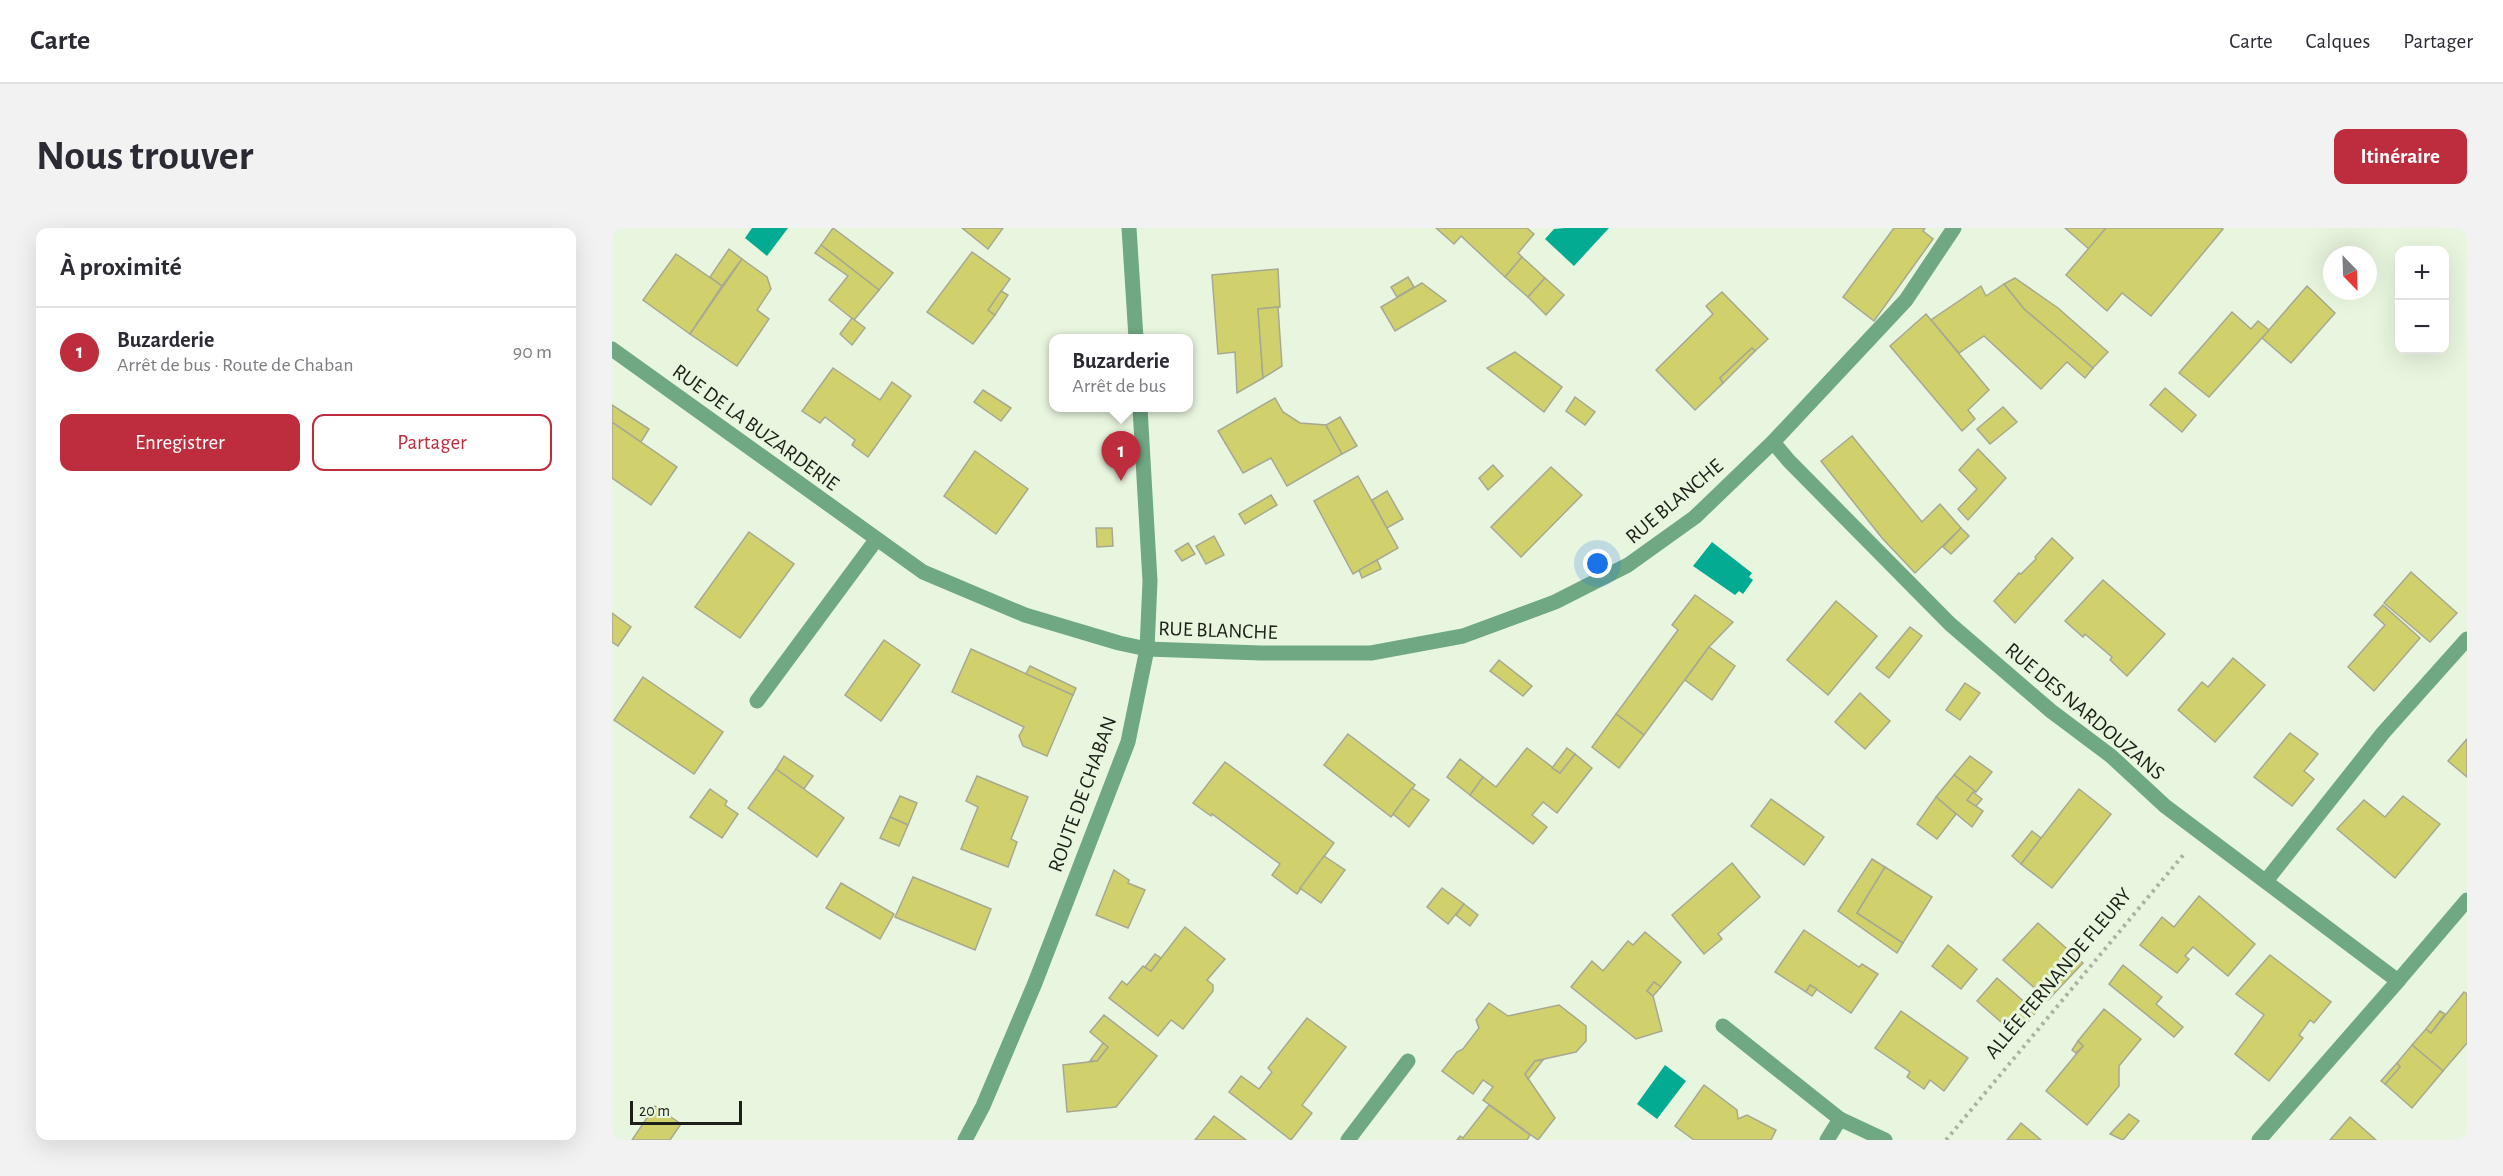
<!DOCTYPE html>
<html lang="fr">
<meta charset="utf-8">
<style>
:root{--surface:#fff;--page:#f2f2f3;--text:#2b2b33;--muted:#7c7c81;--line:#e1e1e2;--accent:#bd2d3e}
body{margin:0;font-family:"Alegreya Sans",sans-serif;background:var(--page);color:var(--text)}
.controls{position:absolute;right:18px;top:18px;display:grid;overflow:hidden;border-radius:12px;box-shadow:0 6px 24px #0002}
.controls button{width:54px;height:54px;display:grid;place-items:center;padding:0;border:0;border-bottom:2px solid var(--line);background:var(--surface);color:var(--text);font:30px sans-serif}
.compass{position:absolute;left:1711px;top:18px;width:54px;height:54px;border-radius:50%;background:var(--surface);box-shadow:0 6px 24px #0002;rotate:157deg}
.scale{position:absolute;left:18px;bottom:15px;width:112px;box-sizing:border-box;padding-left:6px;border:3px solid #1c2018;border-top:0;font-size:16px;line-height:21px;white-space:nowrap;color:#1c2018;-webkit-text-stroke:4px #e9f6df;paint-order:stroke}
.you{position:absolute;left:986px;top:336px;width:21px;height:21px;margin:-15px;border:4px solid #fff;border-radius:50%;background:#1a73e8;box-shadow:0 0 0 9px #1a73e833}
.badge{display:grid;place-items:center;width:39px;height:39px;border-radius:50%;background:var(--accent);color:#fff;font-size:20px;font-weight:700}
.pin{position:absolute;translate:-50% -50px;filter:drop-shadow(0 2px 3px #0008)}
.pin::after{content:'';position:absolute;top:32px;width:21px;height:18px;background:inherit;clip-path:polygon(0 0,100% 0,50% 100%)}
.popup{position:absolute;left:437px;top:106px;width:144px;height:78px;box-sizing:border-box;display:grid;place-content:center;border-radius:12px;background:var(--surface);filter:drop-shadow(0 2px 4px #0005);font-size:20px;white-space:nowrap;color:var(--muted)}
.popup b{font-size:22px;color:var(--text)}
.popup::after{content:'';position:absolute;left:50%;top:100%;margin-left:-12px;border:12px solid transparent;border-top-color:var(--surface)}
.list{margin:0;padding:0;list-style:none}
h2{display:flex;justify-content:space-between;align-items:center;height:78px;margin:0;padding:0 24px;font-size:26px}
h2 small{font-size:20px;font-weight:400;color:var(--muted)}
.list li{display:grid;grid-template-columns:39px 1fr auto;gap:18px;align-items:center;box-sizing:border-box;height:90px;padding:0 24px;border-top:2px solid var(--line)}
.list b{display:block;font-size:22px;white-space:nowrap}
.list p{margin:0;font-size:20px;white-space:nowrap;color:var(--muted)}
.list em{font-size:20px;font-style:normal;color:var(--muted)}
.actions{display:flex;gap:12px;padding:18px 24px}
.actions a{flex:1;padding:14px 0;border:2px solid var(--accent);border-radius:12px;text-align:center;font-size:21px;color:var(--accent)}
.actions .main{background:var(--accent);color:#fff}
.map{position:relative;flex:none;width:1855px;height:912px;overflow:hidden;border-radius:12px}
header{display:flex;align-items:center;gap:36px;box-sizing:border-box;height:84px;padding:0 30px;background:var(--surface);border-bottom:2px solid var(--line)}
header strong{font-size:28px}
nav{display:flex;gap:33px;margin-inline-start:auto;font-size:21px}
.intro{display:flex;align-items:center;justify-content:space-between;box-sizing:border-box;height:144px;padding:0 36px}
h1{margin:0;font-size:42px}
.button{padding:15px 27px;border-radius:12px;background:var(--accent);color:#fff;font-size:21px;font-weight:700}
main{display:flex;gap:36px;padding:0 36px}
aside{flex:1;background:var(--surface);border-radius:12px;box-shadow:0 6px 24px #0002}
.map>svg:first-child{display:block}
</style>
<header>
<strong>Carte</strong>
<nav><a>Carte</a><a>Calques</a><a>Partager</a></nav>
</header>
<div class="intro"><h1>Nous trouver</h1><a class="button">Itinéraire</a></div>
<main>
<aside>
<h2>À proximité<small></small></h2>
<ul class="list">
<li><span class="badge">1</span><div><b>Buzarderie</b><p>Arrêt de bus · Route de Chaban</p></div><em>90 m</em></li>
</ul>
<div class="actions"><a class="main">Enregistrer</a><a>Partager</a></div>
</aside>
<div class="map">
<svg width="1855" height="912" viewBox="0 0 1855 912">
<rect width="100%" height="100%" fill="#e9f6df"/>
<g fill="#02ab91">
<path d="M 140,0 L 176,0 L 155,28 L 133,10 Z"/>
<path d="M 953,0 L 997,0 L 962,38 L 933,11 L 942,1 Z"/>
<path d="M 1100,314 L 1140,345 L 1137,349 L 1141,352 L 1131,366 L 1127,363 L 1123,367 L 1081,338 Z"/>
<path d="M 1053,837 L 1074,853 L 1045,891 L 1025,876 Z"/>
</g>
<g fill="#d0d16d" stroke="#a7a891" stroke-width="1.5">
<path d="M 221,0 L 281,45 L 267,62 L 209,17 Z"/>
<path d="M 350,0 L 391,0 L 376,21 Z"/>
<path d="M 824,0 L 915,0 L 922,6 L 906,25 L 910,29 L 893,49 L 849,8 L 842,16 Z"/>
<path d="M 1282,0 L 1313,0 L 1311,3 L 1321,11 L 1262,93 L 1231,69 Z"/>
<path d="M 1453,0 L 1494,0 L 1477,21 Z"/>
<path d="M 1494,0 L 1610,0 L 1611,1 L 1539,88 L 1510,65 L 1495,83 L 1454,47 Z"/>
<path d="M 209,17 L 267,62 L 242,92 L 217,72 L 236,48 L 203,25 Z"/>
<path d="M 117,21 L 130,31 L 110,58 L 98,49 Z"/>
<path d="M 360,24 L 398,51 L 376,82 L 383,87 L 361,116 L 315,84 Z"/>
<path d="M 64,26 L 110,58 L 78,106 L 31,72 Z"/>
<path d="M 910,29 L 933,50 L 916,69 L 893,49 Z"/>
<path d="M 130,31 L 155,49 L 159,61 L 145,82 L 157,91 L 125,138 L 78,106 Z"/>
<path d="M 666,41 L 668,79 L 646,81 L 651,150 L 625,165 L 623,124 L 606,126 L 600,47 Z"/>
<path d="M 796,49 L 802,59 L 785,69 L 779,59 Z"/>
<path d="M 933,50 L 952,67 L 934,87 L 916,69 Z"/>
<path d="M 1403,50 L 1446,80 L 1496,124 L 1481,140 L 1412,81 L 1392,56 Z"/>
<path d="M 810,55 L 834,73 L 783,103 L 769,79 Z"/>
<path d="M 1392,56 L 1412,81 L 1481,140 L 1473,150 L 1455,134 L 1429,161 L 1372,108 L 1347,125 L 1319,92 L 1369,58 L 1374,68 Z"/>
<path d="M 1695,58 L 1723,85 L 1679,135 L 1650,110 Z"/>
<path d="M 389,63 L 396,67 L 383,87 L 376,82 Z"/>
<path d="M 1110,64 L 1156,111 L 1143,123 L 1140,120 L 1108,150 L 1111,155 L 1083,182 L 1044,142 L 1101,86 L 1094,78 Z"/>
<path d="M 666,79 L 670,138 L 651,150 L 646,81 Z"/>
<path d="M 1620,84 L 1639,101 L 1646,93 L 1657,102 L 1597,169 L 1567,145 Z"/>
<path d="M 1314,86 L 1377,162 L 1356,182 L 1363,191 L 1350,203 L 1278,118 Z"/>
<path d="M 240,90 L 253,100 L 240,117 L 228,106 Z"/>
<path d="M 1140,120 L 1143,123 L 1111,155 L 1108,150 Z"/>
<path d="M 903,124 L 950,159 L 932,184 L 875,140 Z"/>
<path d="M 221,140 L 268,172 L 280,154 L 299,168 L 256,229 L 240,217 L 243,212 L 213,189 L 208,195 L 190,183 Z"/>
<path d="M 1553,160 L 1584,187 L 1570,204 L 1538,177 Z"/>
<path d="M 371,162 L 399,180 L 389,193 L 362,174 Z"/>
<path d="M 963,169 L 983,184 L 973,197 L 954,183 Z"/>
<path d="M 663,170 L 671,184 L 688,195 L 714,197 L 730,226 L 675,258 L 659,230 L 631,245 L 606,203 Z"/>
<path d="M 0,177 L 37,201 L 29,214 L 0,194 Z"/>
<path d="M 1391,179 L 1405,194 L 1378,216 L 1365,201 Z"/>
<path d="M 728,189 L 745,218 L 730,226 L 714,197 Z"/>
<path d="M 0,194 L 65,239 L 39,277 L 0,250 Z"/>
<path d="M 1240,208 L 1310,294 L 1328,276 L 1349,300 L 1303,345 L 1270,310 L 1209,233 Z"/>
<path d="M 1366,221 L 1394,250 L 1356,292 L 1346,281 L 1365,261 L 1347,242 Z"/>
<path d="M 363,223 L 416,261 L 384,306 L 332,268 Z"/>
<path d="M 881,237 L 891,248 L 876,262 L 867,250 Z"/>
<path d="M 939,239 L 970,267 L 909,329 L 879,299 Z"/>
<path d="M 746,248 L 786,320 L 741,346 L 702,273 Z"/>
<path d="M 775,263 L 791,291 L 775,300 L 760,272 Z"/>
<path d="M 659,267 L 665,277 L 633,296 L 627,286 Z"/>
<path d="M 484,300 L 500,300 L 501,318 L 485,319 Z"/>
<path d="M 1349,300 L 1357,308 L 1339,326 L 1331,319 Z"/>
<path d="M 137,304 L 182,336 L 128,410 L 83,379 Z"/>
<path d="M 602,308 L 612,327 L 594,336 L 584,318 Z"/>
<path d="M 1440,310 L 1461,330 L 1403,395 L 1382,373 L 1407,345 L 1409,346 L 1424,331 L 1423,329 Z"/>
<path d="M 576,315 L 583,326 L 570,333 L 563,323 Z"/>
<path d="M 765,332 L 769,341 L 750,350 L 747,342 Z"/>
<path d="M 1799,344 L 1845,385 L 1818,414 L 1772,375 Z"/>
<path d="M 1491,352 L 1553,406 L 1515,448 L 1498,432 L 1500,429 L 1473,406 L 1471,409 L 1453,393 Z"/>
<path d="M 1083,367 L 1121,394 L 1097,419 L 1032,507 L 1004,486 L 1066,402 L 1060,397 Z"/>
<path d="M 1224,373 L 1265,408 L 1216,467 L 1175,432 Z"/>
<path d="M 1771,377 L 1808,410 L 1762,463 L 1736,439 L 1773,397 L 1762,387 Z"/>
<path d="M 0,385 L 19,399 L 6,418 L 0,414 Z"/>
<path d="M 1298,399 L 1310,408 L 1277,450 L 1264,440 Z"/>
<path d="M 272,412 L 308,437 L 269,493 L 233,467 Z"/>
<path d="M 1097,419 L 1123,438 L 1100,472 L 1073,452 Z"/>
<path d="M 359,421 L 461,467 L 435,528 L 411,518 L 407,508 L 412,499 L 340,464 Z"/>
<path d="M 1621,430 L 1653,457 L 1603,514 L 1566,482 L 1590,454 L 1596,459 Z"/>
<path d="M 887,432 L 920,458 L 911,468 L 878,443 Z"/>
<path d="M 418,438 L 464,460 L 461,467 L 414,446 Z"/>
<path d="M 31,449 L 111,504 L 82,546 L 2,492 Z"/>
<path d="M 1353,455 L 1368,465 L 1348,492 L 1334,482 Z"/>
<path d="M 1248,465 L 1278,493 L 1253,521 L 1223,494 Z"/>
<path d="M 1004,486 L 1032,507 L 1007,540 L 980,519 Z"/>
<path d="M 1678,505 L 1706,526 L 1692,543 L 1702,551 L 1680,578 L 1642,549 Z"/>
<path d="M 736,506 L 803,557 L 779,589 L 712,537 Z"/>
<path d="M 1855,511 L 1855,549 L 1836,533 Z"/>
<path d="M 915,520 L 948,545 L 963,526 L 980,540 L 945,585 L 931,574 L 920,587 L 935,599 L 921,616 L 858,567 L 871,549 L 884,559 Z"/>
<path d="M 955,520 L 963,526 L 948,545 L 940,540 Z"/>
<path d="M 172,528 L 201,548 L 192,561 L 164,541 Z"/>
<path d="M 1358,528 L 1380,544 L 1364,564 L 1342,547 Z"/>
<path d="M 848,531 L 871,549 L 858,567 L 835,549 Z"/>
<path d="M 613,534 L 722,615 L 685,666 L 660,647 L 668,636 L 600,586 L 599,588 L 581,575 Z"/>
<path d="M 164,541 L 232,590 L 205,629 L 136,580 Z"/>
<path d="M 1342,547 L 1363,563 L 1355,572 L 1371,583 L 1360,599 L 1324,569 Z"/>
<path d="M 365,548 L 416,569 L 399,611 L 405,614 L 396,639 L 349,621 L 366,579 L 354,573 Z"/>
<path d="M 800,560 L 817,572 L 797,599 L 781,586 Z"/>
<path d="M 98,561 L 115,573 L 113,577 L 126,586 L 110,610 L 78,589 Z"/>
<path d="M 1467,561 L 1499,586 L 1440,660 L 1409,636 Z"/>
<path d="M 1361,564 L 1370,571 L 1364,578 L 1355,572 Z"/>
<path d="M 288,568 L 305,575 L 296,597 L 278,589 Z"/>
<path d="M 1791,568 L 1828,596 L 1783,650 L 1725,601 L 1752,572 L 1773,589 Z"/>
<path d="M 1324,569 L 1344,586 L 1325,611 L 1305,596 Z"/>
<path d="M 1159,571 L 1212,609 L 1192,637 L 1139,598 Z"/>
<path d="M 278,589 L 296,597 L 287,618 L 268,610 Z"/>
<path d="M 1420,603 L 1429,610 L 1409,636 L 1400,628 Z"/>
<path d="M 712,628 L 733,642 L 709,675 L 688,660 Z"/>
<path d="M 1260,631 L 1273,639 L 1245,685 L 1291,715 L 1285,725 L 1226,683 Z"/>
<path d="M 1120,635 L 1148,669 L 1106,706 L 1110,711 L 1092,726 L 1060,687 Z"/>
<path d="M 1273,639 L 1320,669 L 1291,715 L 1245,685 Z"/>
<path d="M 502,642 L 517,652 L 516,655 L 533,662 L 516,700 L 484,687 Z"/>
<path d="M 301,649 L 379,681 L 363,722 L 283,689 Z"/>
<path d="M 229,655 L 282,686 L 268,711 L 214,680 Z"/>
<path d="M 830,660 L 852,676 L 836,696 L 815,679 Z"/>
<path d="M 1587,668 L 1643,716 L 1616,748 L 1581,719 L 1573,728 L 1577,731 L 1565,745 L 1528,717 L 1550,689 L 1562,699 Z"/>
<path d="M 852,676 L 866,687 L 858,698 L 844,687 Z"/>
<path d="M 1426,695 L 1471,735 L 1436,772 L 1391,732 Z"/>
<path d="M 573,699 L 613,731 L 595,752 L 601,757 L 601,763 L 571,801 L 559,792 L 546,808 L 497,770 L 510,753 L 515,757 L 531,738 L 539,743 Z"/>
<path d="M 1192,702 L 1247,739 L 1250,736 L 1266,746 L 1239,785 L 1198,757 L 1194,764 L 1163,744 Z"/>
<path d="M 1033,704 L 1069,734 L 1049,759 L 1042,754 L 1035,763 L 1041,768 L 1050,803 L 1024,811 L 959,759 L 980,733 L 991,743 L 1016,713 L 1021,717 Z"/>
<path d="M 1336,717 L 1365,741 L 1349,761 L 1320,738 Z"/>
<path d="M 543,726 L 549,730 L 539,743 L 533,739 Z"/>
<path d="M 1658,727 L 1719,774 L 1702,795 L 1698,792 L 1687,807 L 1691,810 L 1657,853 L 1623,826 L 1652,787 L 1624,766 Z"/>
<path d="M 1511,737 L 1550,769 L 1544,776 L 1571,799 L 1562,809 L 1497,756 Z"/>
<path d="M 1385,750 L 1424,784 L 1405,808 L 1365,773 Z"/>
<path d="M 1042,754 L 1049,759 L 1041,768 L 1035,763 Z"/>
<path d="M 1198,757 L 1205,761 L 1200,768 L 1194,764 Z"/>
<path d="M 1852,764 L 1855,766 L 1855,815 L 1831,843 L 1800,817 L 1814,801 L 1819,805 Z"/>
<path d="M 877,775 L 896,788 L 947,777 L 974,798 L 974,813 L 964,824 L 923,833 L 913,846 L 943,890 L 926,912 L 871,872 L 881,859 L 871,852 L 861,866 L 830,843 L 845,824 L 851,821 L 867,800 L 864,792 Z"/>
<path d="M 1492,781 L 1529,811 L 1507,838 L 1507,858 L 1475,897 L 1434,863 L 1471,818 L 1466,813 Z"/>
<path d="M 1289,783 L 1356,830 L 1332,863 L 1318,852 L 1312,861 L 1295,849 L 1298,844 L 1263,820 Z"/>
<path d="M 1828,783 L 1833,786 L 1819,805 L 1814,801 Z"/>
<path d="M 492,787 L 545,828 L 504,879 L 455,884 L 451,837 L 485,833 L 496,819 L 478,804 Z"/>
<path d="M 695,790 L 734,819 L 690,877 L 700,885 L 679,912 L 617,864 L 629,848 L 647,861 L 660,844 L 656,840 Z"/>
<path d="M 1466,813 L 1471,818 L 1464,825 L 1460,822 Z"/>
<path d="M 491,815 L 496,819 L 485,833 L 478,833 Z"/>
<path d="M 1800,817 L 1831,843 L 1800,880 L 1773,856 L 1788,839 L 1785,835 Z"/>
<path d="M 931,832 L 916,851 L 913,846 L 923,833 Z"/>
<path d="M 1785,835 L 1788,839 L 1773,856 L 1769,853 Z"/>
<path d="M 1092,857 L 1125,882 L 1126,891 L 1135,887 L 1164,902 L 1159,912 L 1082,912 L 1063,898 Z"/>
<path d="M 877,877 L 918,907 L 915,912 L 845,912 L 848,908 L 851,910 Z"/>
<path d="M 43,878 L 69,896 L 58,912 L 20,912 Z"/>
<path d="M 1517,886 L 1527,893 L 1511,912 L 1498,906 Z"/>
<path d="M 602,888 L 634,912 L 583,912 Z"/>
<path d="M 1738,889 L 1764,912 L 1718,912 Z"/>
<path d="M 1409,895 L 1429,912 L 1395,912 Z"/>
</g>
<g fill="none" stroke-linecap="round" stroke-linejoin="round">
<path stroke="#a9b3a1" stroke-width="4" stroke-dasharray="3 4.5" stroke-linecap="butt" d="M 1334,912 L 1572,626"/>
<path stroke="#6fa882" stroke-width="15" d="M 1654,653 L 1771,505 L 1855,411"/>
<g stroke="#6fa882" stroke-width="15">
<path d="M 517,0 L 524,110"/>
<path d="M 0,121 L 311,344 L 413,387 L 507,415 L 535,421 L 649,425 L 759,425 L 851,408 L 943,374 L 1016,337 L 1083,289 L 1161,214 L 1294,72 L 1342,0"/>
<path d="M 1161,214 L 1177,233 L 1338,396 L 1439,483 L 1499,528 L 1553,578 L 1786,753 L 1855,672"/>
<path d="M 145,473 L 264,312"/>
<path d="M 1111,798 L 1228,891"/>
<path d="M 353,912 L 371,878 L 423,755 L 516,514 L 535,421 L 538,353 L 528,180"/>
<path d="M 736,912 L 796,833"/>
<path d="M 1215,912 L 1228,891 L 1273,912"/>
<path d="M 1647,912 L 1786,753"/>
</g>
</g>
<g text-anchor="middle" stroke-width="6" stroke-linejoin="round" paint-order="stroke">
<g font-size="21" fill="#1c2018" stroke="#e9f6df">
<text transform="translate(144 199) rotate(36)" y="7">RUE DE LA BUZARDERIE</text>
<text transform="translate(1062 273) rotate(-40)" y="7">RUE BLANCHE</text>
<text transform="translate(606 402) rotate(2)" y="7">RUE BLANCHE</text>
<text transform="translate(1473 483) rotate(40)" y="7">RUE DES NARDOUZANS</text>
<text transform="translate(470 566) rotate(-70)" y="7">ROUTE DE CHABAN</text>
<text transform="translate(1446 745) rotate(-50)" y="7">ALLÉE FERNANDE FLEURY</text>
</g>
</g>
</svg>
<div class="controls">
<button>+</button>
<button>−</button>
</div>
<svg class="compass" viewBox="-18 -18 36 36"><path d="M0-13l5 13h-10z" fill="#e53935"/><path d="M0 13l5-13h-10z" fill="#7c7c81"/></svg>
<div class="scale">20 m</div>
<div class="you"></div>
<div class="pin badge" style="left:509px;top:253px">1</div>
<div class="popup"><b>Buzarderie</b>Arrêt de bus</div>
</div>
</main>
